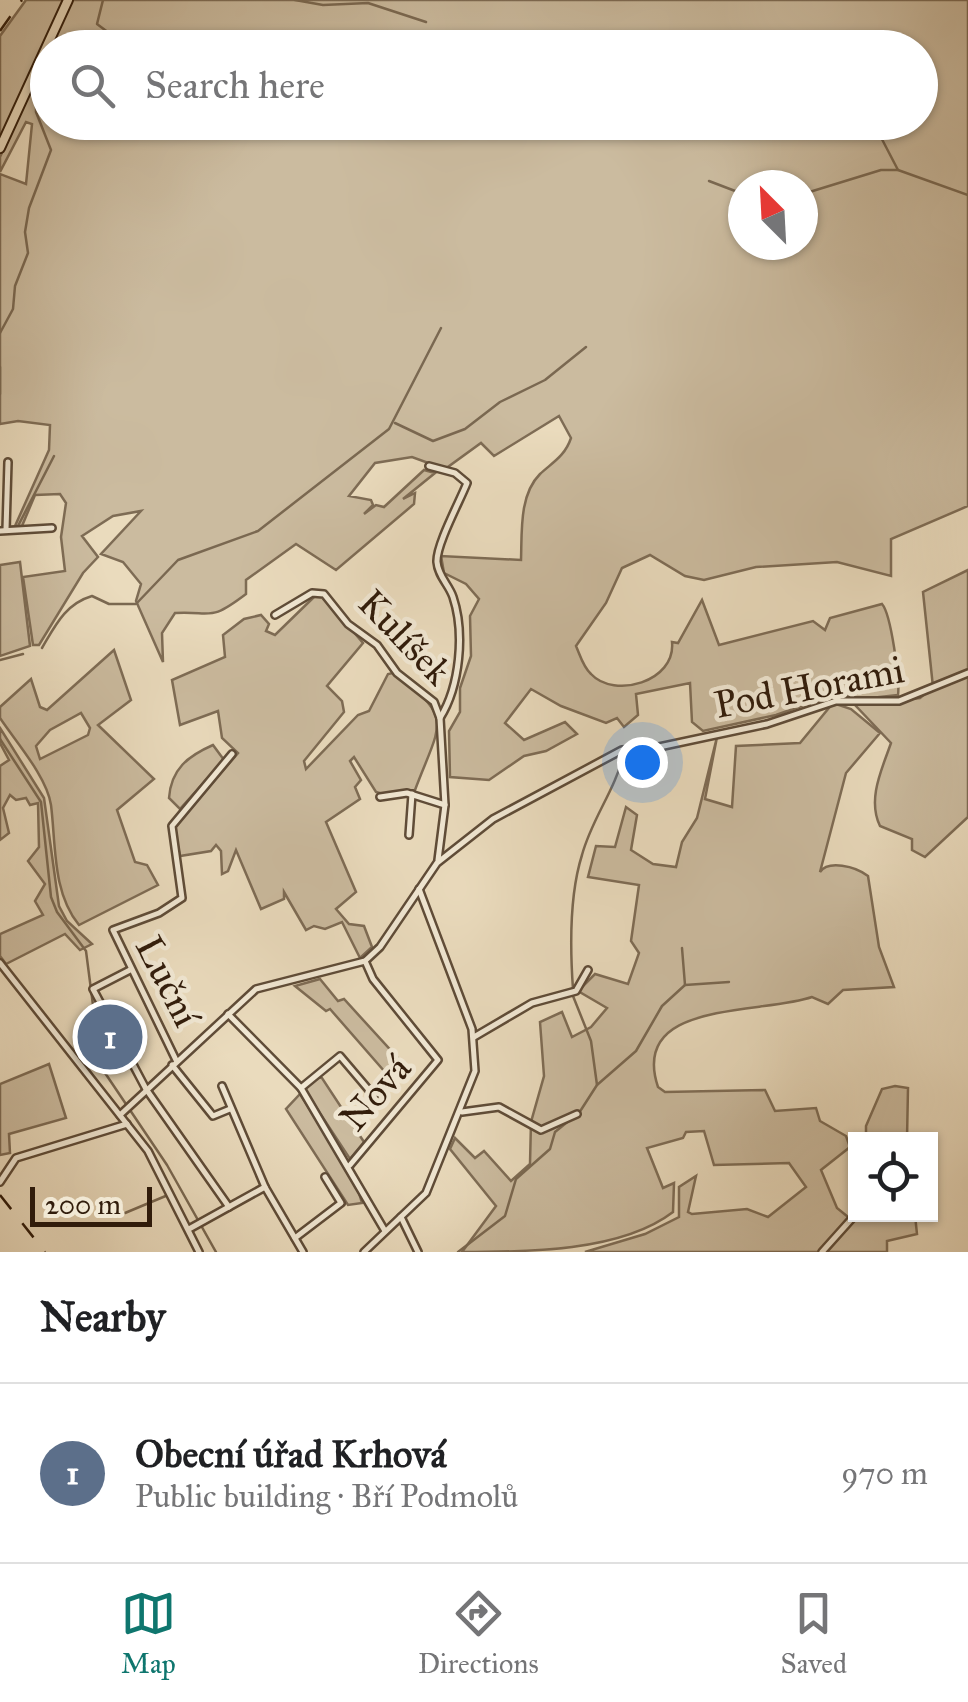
<!DOCTYPE html>
<meta charset="utf-8">
<style>
:root{--surface:#fff;--page:#f2f2f2;--text:#202124;--muted:#757577;--line:#e0e0e0;--accent:#0f766e}
body{margin:0;font-family:"IM FELL Great Primer",serif;background:var(--page);color:var(--text)}
.controls{position:absolute;right:30px;bottom:30px;display:grid;overflow:hidden;border-radius:0px;box-shadow:0 2px 8px #0004}
.controls button{width:90px;height:90px;display:grid;place-items:center;padding:0;border:0;border-bottom:2px solid var(--line);background:var(--surface);color:var(--text);font:50px sans-serif}
.compass{position:absolute;left:728px;top:170px;width:90px;height:90px;border-radius:50%;background:var(--surface);box-shadow:0 2px 8px #0004;rotate:336deg}
.scale{position:absolute;left:30px;bottom:25px;width:122px;box-sizing:border-box;padding-left:10px;border:5px solid #311c0b;border-top:0;font-size:28px;line-height:35px;white-space:nowrap;color:#311c0b;-webkit-text-stroke:8px #f1e8d4;paint-order:stroke}
.you{position:absolute;left:642px;top:762px;width:35px;height:35px;margin:-25px;border:8px solid #fff;border-radius:50%;background:#1a73e8;box-shadow:0 0 0 15px #1a73e833}
.badge{display:grid;place-items:center;width:65px;height:65px;border-radius:50%;background:var(--accent);color:#fff;font-size:32px;font-weight:700}
.pin{position:absolute;translate:-50% -50%;border:5px solid #fff;box-shadow:0 2px 10px #0006}
.list{margin:0;padding:0;list-style:none}
h2{display:flex;justify-content:space-between;align-items:center;height:130px;margin:0;padding:0 40px;font-size:42px}
h2 small{font-size:32px;font-weight:400;color:var(--muted)}
.list li{display:grid;grid-template-columns:65px 1fr auto;gap:30px;align-items:center;box-sizing:border-box;height:180px;padding:0 40px;border-top:2px solid var(--line)}
.list b{display:block;font-size:38px;white-space:nowrap}
.list p{margin:0;font-size:32px;white-space:nowrap;color:var(--muted)}
.list em{font-size:32px;font-style:normal;color:var(--muted)}
.icon{flex:none;width:55px;height:55px;fill:none;stroke:currentColor;stroke-width:2;stroke-linecap:round;stroke-linejoin:round}
.map{position:relative;flex:none;width:968px;height:1252px;overflow:hidden}
.search{position:absolute;background:var(--surface);box-shadow:0 2px 8px #0004;left:30px;right:30px;top:30px;height:110px;display:flex;align-items:center;gap:25px;box-sizing:border-box;padding:0 35px;border-radius:55px;color:var(--muted);font-size:38px}
.sheet{height:310px;background:var(--surface)}
nav{display:flex;justify-content:space-around;align-items:center;box-sizing:border-box;height:140px;border-top:2px solid var(--line);background:var(--surface);font-size:28px;color:var(--muted)}
nav a{display:grid;justify-items:center;gap:5px}
nav .on{color:var(--accent)}
.map>svg:first-child{display:block}
</style>
<div class="map">
<svg width="968" height="1252" viewBox="0 0 968 1252">
<rect width="100%" height="100%" fill="#eadbbd"/>
<filter id="stains"><feTurbulence type="fractalNoise" baseFrequency=".002" numOctaves="4"/><feColorMatrix values="0 0 0 0 .2 0 0 0 0 .09 0 0 0 0 .02 0 0 0 .5 -.17"/></filter>
<radialGradient id="worn" r=".72"><stop offset=".6" stop-color="#630" stop-opacity="0"/><stop offset="1" stop-color="#630" stop-opacity=".3"/></radialGradient>
<g fill="#cbbb9f" stroke="#7e6c55" stroke-width="2.5" fill-rule="evenodd">
<path d="M 26,0 L 65,0 L 0,140 L 0,36 Z"/>
<path d="M 72,0 L 968,0 L 968,506 L 891,539 L 891,576 L 837,562 L 756,567 L 704,580 L 685,576 L 650,555 L 622,568 L 606,603 L 576,646 C 580,655 583,667 591,674 C 614,699 676,682 672,642 L 678,643 L 702,600 L 719,645 L 813,621 L 825,630 L 830,618 L 882,604 C 891,614 900,680 898,695 L 852,700 L 844,691 L 776,715 L 703,731 L 692,722 L 690,683 L 636,694 L 638,715 L 624,727 L 617,718 L 606,723 L 561,706 L 531,689 L 505,723 L 524,740 L 565,722 L 577,734 L 546,751 L 524,756 L 489,780 L 450,777 L 449,731 L 460,712 L 460,688 L 471,656 L 470,616 L 479,599 L 466,584 L 444,573 L 441,556 L 521,560 C 522,532 519,495 540,474 C 553,462 565,456 571,438 L 559,416 L 494,456 L 481,443 L 445,469 L 412,457 L 375,463 L 349,496 L 371,500 L 373,505 L 364,514 L 376,505 L 384,507 L 424,470 L 435,473 L 403,499 L 415,493 L 414,504 L 336,570 L 296,544 L 246,580 L 246,594 C 209,622 214,611 175,613 L 162,633 L 163,662 L 136,601 L 141,584 L 123,562 L 101,554 L 141,511 L 113,516 L 82,536 L 98,557 L 83,573 L 39,645 L 33,645 L 23,577 L 65,571 L 61,537 L 66,503 L 60,494 L 35,495 L 22,526 L 15,526 L 49,450 L 50,425 L 18,421 L 0,424 L 0,174 L 26,184 L 32,124 L 26,122 L 0,172 L 0,157 L 47,54 L 48,122 L 920,122 L 920,48 L 50,47 ZM 743,185 L 803,185 L 803,245 L 743,245 Z"/>
<path d="M 20,562 L 30,646 L 0,656 L 0,565 Z"/>
<path d="M 968,570 L 968,817 L 925,857 L 912,850 L 912,839 L 880,826 C 867,799 882,769 891,743 L 855,705 L 920,698 L 933,687 L 923,592 Z"/>
<path d="M 322,595 L 363,643 L 327,686 L 342,701 L 344,712 L 304,761 L 306,769 L 358,715 L 369,711 L 388,674 L 393,673 C 456,718 440,723 415,790 L 386,795 L 376,792 L 354,757 L 350,761 L 361,780 L 355,787 L 360,799 L 326,822 L 356,892 L 336,909 L 349,924 L 364,926 L 372,947 L 360,958 L 342,922 L 325,929 L 314,926 L 306,930 L 284,892 L 284,899 L 261,909 L 236,850 L 228,871 L 222,874 L 221,851 L 216,845 L 211,851 L 180,856 L 174,828 L 238,753 L 222,738 L 218,711 L 180,725 L 172,680 L 225,657 L 223,635 L 244,619 L 261,615 L 269,624 L 266,631 L 275,635 L 314,597 Z"/>
<path d="M 114,650 L 131,700 L 98,725 L 154,779 L 117,810 L 135,862 L 147,865 L 158,885 L 79,925 C 52,892 56,844 51,805 C 47,777 16,742 0,718 L 0,707 L 31,679 L 40,707 L 47,710 ZM 81,713 L 90,728 L 88,735 L 40,759 L 36,746 L 50,730 Z"/>
<path d="M 833,703 L 851,709 L 880,733 L 846,773 L 820,872 C 828,860 855,866 868,876 L 879,947 L 894,987 L 843,990 L 828,1004 L 812,997 C 759,1015 629,1000 658,1087 L 665,1092 L 765,1090 L 775,1111 L 816,1108 L 820,1121 L 846,1136 L 850,1147 L 821,1170 L 837,1208 L 853,1221 L 859,1215 L 915,1215 L 917,1234 L 887,1241 L 887,1252 L 585,1252 L 645,1234 L 679,1217 L 679,1187 L 696,1176 L 688,1212 L 692,1214 L 747,1209 L 768,1217 L 806,1187 L 789,1163 L 714,1165 L 704,1131 L 686,1132 L 683,1138 L 647,1148 L 663,1188 L 674,1183 L 673,1212 C 621,1252 526,1252 462,1252 L 496,1206 L 450,1149 L 455,1138 L 475,1158 L 484,1151 L 511,1181 L 530,1164 L 531,1122 L 544,1076 L 540,1022 L 562,1012 L 572,1037 L 591,1027 L 607,1008 L 578,991 L 595,974 L 628,984 L 639,953 L 631,941 L 639,885 L 588,877 L 596,846 L 615,847 L 626,807 L 637,815 L 631,850 L 653,864 L 676,867 L 682,842 L 697,818 L 717,737 L 705,799 L 732,807 L 736,746 L 800,743 Z"/>
<path d="M 0,728 L 44,798 L 59,906 L 67,921 L 92,944 L 80,950 L 65,934 L 6,964 L 0,956 L 0,934 L 43,915 L 35,901 L 45,884 L 28,861 L 39,847 L 38,803 L 30,805 L 26,798 L 16,800 L 10,795 L 3,808 L 9,833 L 0,840 L 0,766 L 9,760 L 0,743 Z"/>
<path d="M 213,745 L 224,760 L 180,809 L 169,798 C 171,769 188,756 213,745 Z"/>
<path d="M 320,979 L 338,1001 L 344,999 L 406,1067 L 392,1080 L 330,1009 L 326,1011 L 295,986 Z"/>
<path d="M 49,1064 L 66,1118 L 9,1134 L 10,1153 L 0,1155 L 0,1084 Z"/>
<path d="M 317,1077 L 322,1078 L 364,1142 L 350,1159 L 304,1089 Z"/>
<path d="M 895,1086 L 908,1088 L 907,1139 L 866,1139 L 866,1126 L 882,1089 Z"/>
<path d="M 300,1094 L 355,1180 L 362,1203 L 348,1205 L 286,1109 Z"/>
</g>
<g fill="none" stroke-linecap="round" stroke-linejoin="round">
<g stroke="#7a6851" stroke-width="2.5">
<path d="M 295,0 L 323,5 L 368,3 L 426,22"/>
<path d="M 149,35 L 168,43 L 211,48"/>
<path d="M 113,36 L 144,34"/>
<path d="M 90,48 L 113,36 L 97,24 L 103,0"/>
<path d="M 873,122 L 898,170"/>
<path d="M 709,181 L 743,194"/>
<path d="M 803,194 L 881,170 L 898,170 L 968,195"/>
<path d="M 0,333 L 13,309 L 15,286 L 28,253 L 25,232 L 29,208 L 51,150 L 36,112 L 36,95 L 48,84"/>
<path d="M 0,367 L 0,394"/>
<path d="M 395,423 L 433,441 L 465,429 L 500,402 L 545,380 L 586,347"/>
<path d="M 9,527 L 18,526 L 54,456"/>
<path d="M 42,648 C 55,626 65,604 92,596 L 109,604 L 136,604 L 178,560 L 258,531 L 389,429 L 441,328"/>
<path d="M 0,660 L 23,654"/>
<path d="M 0,739 L 41,802 L 51,897 L 57,912 L 86,951 L 101,1067 L 167,1165 L 216,1252"/>
<path d="M 682,948 L 685,985"/>
<path d="M 573,989 C 570,947 569,896 582,855 C 592,818 615,791 624,753"/>
<path d="M 573,996 L 591,1041 L 597,1085"/>
<path d="M 579,1113 L 597,1085 L 636,1051 L 662,1006 L 685,985 L 729,982"/>
<path d="M 125,1213 L 168,1195"/>
<path d="M 458,1252 L 505,1216 L 516,1179 L 550,1149 L 555,1132 L 571,1119"/>
</g>
<defs>
<g id="minor">
<path d="M 429,466 L 455,473 L 467,483 C 460,501 436,545 437,562 C 438,576 449,585 453,597 C 465,633 460,686 440,718"/>
<path d="M 6,530 L 8,462"/>
<path d="M 0,531 L 52,528"/>
<path d="M 275,615 L 312,593 L 324,594 L 348,624 L 377,645 L 397,673 L 434,702 L 440,718 L 445,805 L 438,860"/>
<path d="M 380,797 L 407,793 L 445,805"/>
<path d="M 409,835 L 412,794"/>
<path d="M 0,963 L 148,1151 L 199,1252"/>
<path d="M 130,970 L 93,989 L 146,1089 L 229,1207"/>
<path d="M 228,1014 L 301,1088 L 340,1056 L 374,1096"/>
<path d="M 474,1037 L 532,1003 L 576,991 L 588,970"/>
<path d="M 176,1060 L 113,930 L 159,913 L 182,898 L 172,826 L 232,754"/>
<path d="M 172,1065 L 213,1116 L 230,1109"/>
<path d="M 222,1086 L 265,1187 L 303,1252"/>
<path d="M 301,1088 L 385,1231"/>
<path d="M 462,1112 L 499,1107 L 541,1130 L 577,1114"/>
<path d="M 120,1115 L 256,989 L 365,961 L 380,947 L 437,863 L 493,819 L 622,750 L 659,747 L 767,724 L 836,701 L 899,701 L 968,673"/>
<path d="M 350,1165 L 438,1060 L 373,979 L 365,961"/>
<path d="M 0,1182 L 16,1158 L 127,1124"/>
<path d="M 401,1217 L 418,1252"/>
<path d="M 189,1229 L 265,1187"/>
<path d="M 295,1238 L 341,1203 L 325,1177"/>
<path d="M 364,1252 L 426,1193 L 475,1071 L 472,1029 L 419,889"/>
<path d="M 822,1252 L 856,1214"/>
</g>
<path id="major" d="M 0,148 L 68,0"/>
</defs>
<use href="#minor" stroke="#5f4c38" stroke-width="10"/>
<use href="#major" stroke="#311c0b" stroke-width="12"/>
<use href="#minor" stroke="#f1e8d4" stroke-width="5"/>
<use href="#major" stroke="#eadbbd" stroke-width="8"/>
<g stroke="#311c0b" stroke-width="2.5" stroke-dasharray="18 18" stroke-linecap="butt">
<path d="M 0,31 L 22,0"/>
<path d="M 0,1195 L 45,1252"/>
</g>
</g>
<g text-anchor="middle" stroke-width="9" stroke-linejoin="round" paint-order="stroke">
<g font-size="38" fill="#311c0b" stroke="#f1e8d4">
<text transform="translate(405 637) rotate(46)" y="13">Kulíšek</text>
<text transform="translate(809 687) rotate(-11)" y="13">Pod Horami</text>
<text transform="translate(168 981) rotate(63)" y="13">Luční</text>
<text transform="translate(375 1093) rotate(-49)" y="13">Nová</text>
</g>
</g>
<rect width="100%" height="100%" filter="url(#stains)"/>
<rect width="100%" height="100%" fill="url(#worn)"/>
</svg>
<div class="controls">
<button><svg class="icon" aria-label="locate" viewBox="0 0 24 24"><circle cx="12" cy="12" r="6"/><path d="M12 2v4M12 18v4M2 12h4M18 12h4"/></svg></button>
</div>
<svg class="compass" viewBox="-18 -18 36 36"><path d="M0-13l5 13h-10z" fill="#e53935"/><path d="M0 13l5-13h-10z" fill="#757577"/></svg>
<div class="scale">200 m</div>
<div class="you"></div>
<div class="pin badge" style="left:110px;top:1037px;background:#5c6f8a">1</div>
<div class="search"><svg class="icon" aria-label="search" viewBox="0 0 24 24"><circle cx="10" cy="10" r="6"/><path d="M15 15l6 6"/></svg>Search here</div>
</div>
<section class="sheet">
<h2>Nearby<small></small></h2>
<ul class="list">
<li><span class="badge" style="background:#5c6f8a">1</span><div><b>Obecní úřad Krhová</b><p>Public building · Bří Podmolů</p></div><em>970 m</em></li>
</ul>
</section>
<nav>
<a class="on"><svg class="icon" aria-label="map" viewBox="0 0 24 24"><path d="M3 6l6-2 6 2 6-2v14l-6 2-6-2-6 2zM9 4v14M15 6v14"/></svg>Map</a>
<a><svg class="icon" aria-label="directions" viewBox="0 0 24 24"><path d="M12 3l9 9-9 9-9-9zM9 14v-3h6M13 9l2 2-2 2"/></svg>Directions</a>
<a><svg class="icon" aria-label="saved" viewBox="0 0 24 24"><path d="M7 4h10v16l-5-4-5 4z"/></svg>Saved</a>
</nav>
